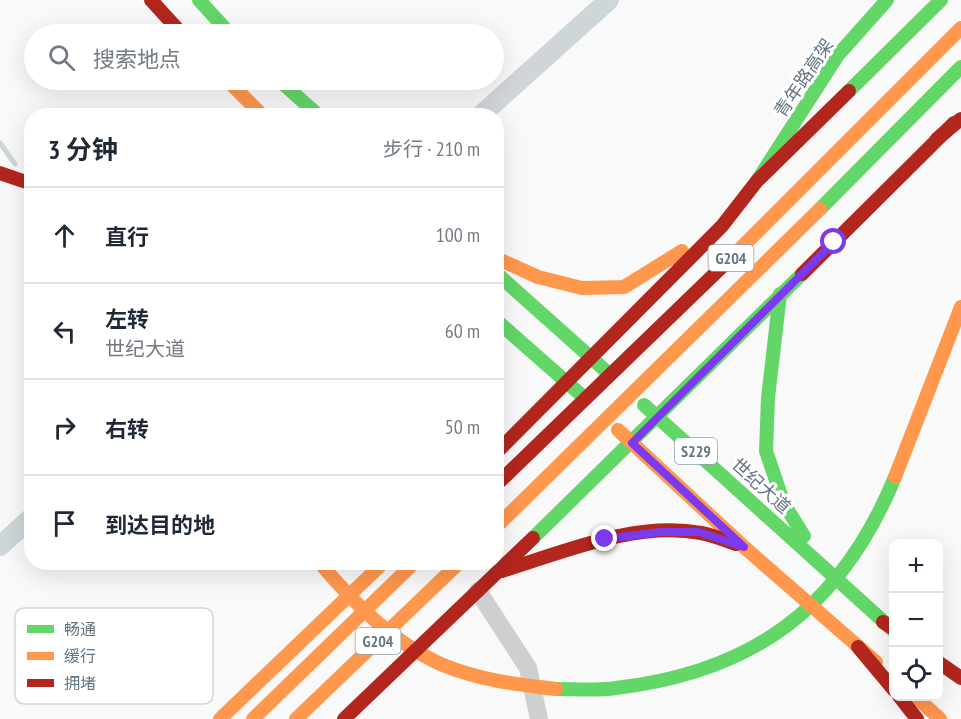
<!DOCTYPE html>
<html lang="zh">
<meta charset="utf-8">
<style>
:root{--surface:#fff;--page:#f2f2f3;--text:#1f2937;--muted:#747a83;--line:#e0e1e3}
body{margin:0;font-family:"PT Sans Narrow","Noto Sans SC",sans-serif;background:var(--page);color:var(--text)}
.controls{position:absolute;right:18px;bottom:18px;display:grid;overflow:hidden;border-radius:12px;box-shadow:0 6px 24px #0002}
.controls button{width:54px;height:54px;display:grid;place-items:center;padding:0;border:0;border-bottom:2px solid var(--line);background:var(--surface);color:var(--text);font:30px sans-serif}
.stop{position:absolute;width:18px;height:18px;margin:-14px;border:4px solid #7c3aed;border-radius:50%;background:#fff}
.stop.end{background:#7c3aed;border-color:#fff;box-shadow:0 2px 6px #0008}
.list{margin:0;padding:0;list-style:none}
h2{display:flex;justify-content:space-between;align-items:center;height:78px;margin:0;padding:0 24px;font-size:26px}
h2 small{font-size:20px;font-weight:400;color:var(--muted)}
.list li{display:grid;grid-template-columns:39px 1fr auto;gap:18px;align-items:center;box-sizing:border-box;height:96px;padding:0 24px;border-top:2px solid var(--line)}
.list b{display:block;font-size:22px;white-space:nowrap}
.list p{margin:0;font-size:20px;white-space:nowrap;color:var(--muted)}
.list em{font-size:20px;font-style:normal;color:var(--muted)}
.icon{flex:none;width:33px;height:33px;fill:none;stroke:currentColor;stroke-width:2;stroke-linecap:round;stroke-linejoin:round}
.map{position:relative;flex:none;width:961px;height:719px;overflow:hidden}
.search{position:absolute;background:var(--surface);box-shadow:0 6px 24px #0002;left:24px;top:24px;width:480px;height:66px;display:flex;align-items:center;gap:15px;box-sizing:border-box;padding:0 21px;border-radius:33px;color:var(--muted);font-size:22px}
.panel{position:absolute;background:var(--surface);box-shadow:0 6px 24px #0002;left:24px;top:108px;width:480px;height:462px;border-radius:24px}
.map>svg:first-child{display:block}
</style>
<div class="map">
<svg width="961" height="719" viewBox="0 0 961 719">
<rect width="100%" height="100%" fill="#f9f9f9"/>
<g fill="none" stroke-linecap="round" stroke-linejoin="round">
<path stroke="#ced6d9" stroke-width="5" d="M 0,143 L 15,164"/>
<g stroke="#ced6d9" stroke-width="20">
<path d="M 480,116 L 609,0"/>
<path d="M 0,546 L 32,517"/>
</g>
<path stroke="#cecfd0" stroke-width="18" d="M 478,591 L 528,668 L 539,719"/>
<g stroke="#63d668" stroke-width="14">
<path d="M 199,0 L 230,34"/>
<path d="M 279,80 L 319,116"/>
<path d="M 849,91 L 941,0"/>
<path d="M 757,181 L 838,55 L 887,0"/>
<path d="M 820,209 L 961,67"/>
<path d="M 496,273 L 607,372"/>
<path d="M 780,294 L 768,398 L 766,451 L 784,504 L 804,536"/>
<path d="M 496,320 L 580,394"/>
<path d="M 644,405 L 894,631"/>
<path d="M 533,538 L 802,274"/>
<path d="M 556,689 C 576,689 596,691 616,688 C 755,672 842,606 895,477"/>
</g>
<g stroke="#ff974d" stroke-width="14">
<path d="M 227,80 L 263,116"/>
<path d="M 496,258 L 538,277 L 582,288 L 624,287 L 682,251"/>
<path d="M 729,260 L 961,28"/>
<path d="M 618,430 L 744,547 L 876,662"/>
<path d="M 895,477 L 961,307"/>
<path d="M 496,527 L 820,209"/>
<path d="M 319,562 C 353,602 394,644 443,665 C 479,680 519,685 556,689"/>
<path d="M 915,696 L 940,719"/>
<path d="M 220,719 L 384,562"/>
<path d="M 253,719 L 415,562"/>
<path d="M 296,719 L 460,562"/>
</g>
<g stroke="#b3261e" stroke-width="14">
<path d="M 151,0 L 182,34"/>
<path d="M 937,139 L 961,119"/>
<path d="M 0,173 L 32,184"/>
<path d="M 802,274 L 954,123"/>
<path d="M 496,453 L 722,226 L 757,181 L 849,91"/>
<path d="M 496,485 L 729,260"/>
<path d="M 502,571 C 564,552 635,521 701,533 C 713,535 724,540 736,544"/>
<path d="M 883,622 L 894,629"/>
<path d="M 858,647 L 894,690"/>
<path d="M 938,662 L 961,678"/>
<path d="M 899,696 L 917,719"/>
<path d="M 344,719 L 533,538"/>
</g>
</g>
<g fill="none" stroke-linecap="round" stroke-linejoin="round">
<path stroke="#7c3aed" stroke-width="8" d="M 605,539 L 660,532 L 699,532 L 744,547 L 632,443 L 834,242"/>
</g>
<g text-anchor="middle" stroke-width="6" stroke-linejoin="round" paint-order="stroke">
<g fill="#fff" stroke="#939fa8" stroke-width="1.5">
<rect x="708.5" y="245" width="45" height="26" rx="4.5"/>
<rect x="675" y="438" width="42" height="26" rx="4.5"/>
<rect x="355.5" y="628" width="45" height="26" rx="4.5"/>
</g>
<g font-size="16" font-weight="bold" fill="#657683">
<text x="731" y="264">G204</text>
<text x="696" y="457">S229</text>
<text x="378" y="647">G204</text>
</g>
<g font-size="18" fill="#657683" stroke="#fff">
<text transform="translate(804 78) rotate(-56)" y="6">青年路高架</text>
<text transform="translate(761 486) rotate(42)" y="6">世纪大道</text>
</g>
</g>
<rect x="15" y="608" width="198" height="96" rx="9" fill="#fff" stroke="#d1d6da" stroke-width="1.5"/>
<rect x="27" y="625" width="27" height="8" fill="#63d668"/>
<rect x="27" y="652" width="27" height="8" fill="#ff974d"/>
<rect x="27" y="679" width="27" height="8" fill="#b3261e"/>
<g font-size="16" fill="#657683">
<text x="64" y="635">畅通</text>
<text x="64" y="662">缓行</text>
<text x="64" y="689">拥堵</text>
</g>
</svg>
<div class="controls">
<button>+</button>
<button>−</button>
<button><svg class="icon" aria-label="locate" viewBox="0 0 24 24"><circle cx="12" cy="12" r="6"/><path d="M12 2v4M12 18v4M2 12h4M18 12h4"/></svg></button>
</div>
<div class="stop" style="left:834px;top:242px"></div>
<div class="stop end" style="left:605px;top:539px"></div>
<div class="search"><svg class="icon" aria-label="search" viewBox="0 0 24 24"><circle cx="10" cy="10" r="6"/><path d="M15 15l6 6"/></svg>搜索地点</div>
<section class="panel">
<h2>3 分钟<small>步行 · 210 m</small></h2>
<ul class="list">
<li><svg class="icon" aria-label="ahead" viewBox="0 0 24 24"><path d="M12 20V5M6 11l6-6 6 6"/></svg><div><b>直行</b></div><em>100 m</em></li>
<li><svg class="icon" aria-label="left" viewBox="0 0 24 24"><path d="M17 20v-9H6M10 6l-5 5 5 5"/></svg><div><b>左转</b><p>世纪大道</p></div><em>60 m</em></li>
<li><svg class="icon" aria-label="right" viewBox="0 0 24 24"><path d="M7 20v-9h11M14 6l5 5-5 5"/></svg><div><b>右转</b></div><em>50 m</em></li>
<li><svg class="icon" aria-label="arrive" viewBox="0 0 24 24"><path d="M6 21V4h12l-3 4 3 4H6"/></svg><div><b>到达目的地</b></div></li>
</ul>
</section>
</div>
